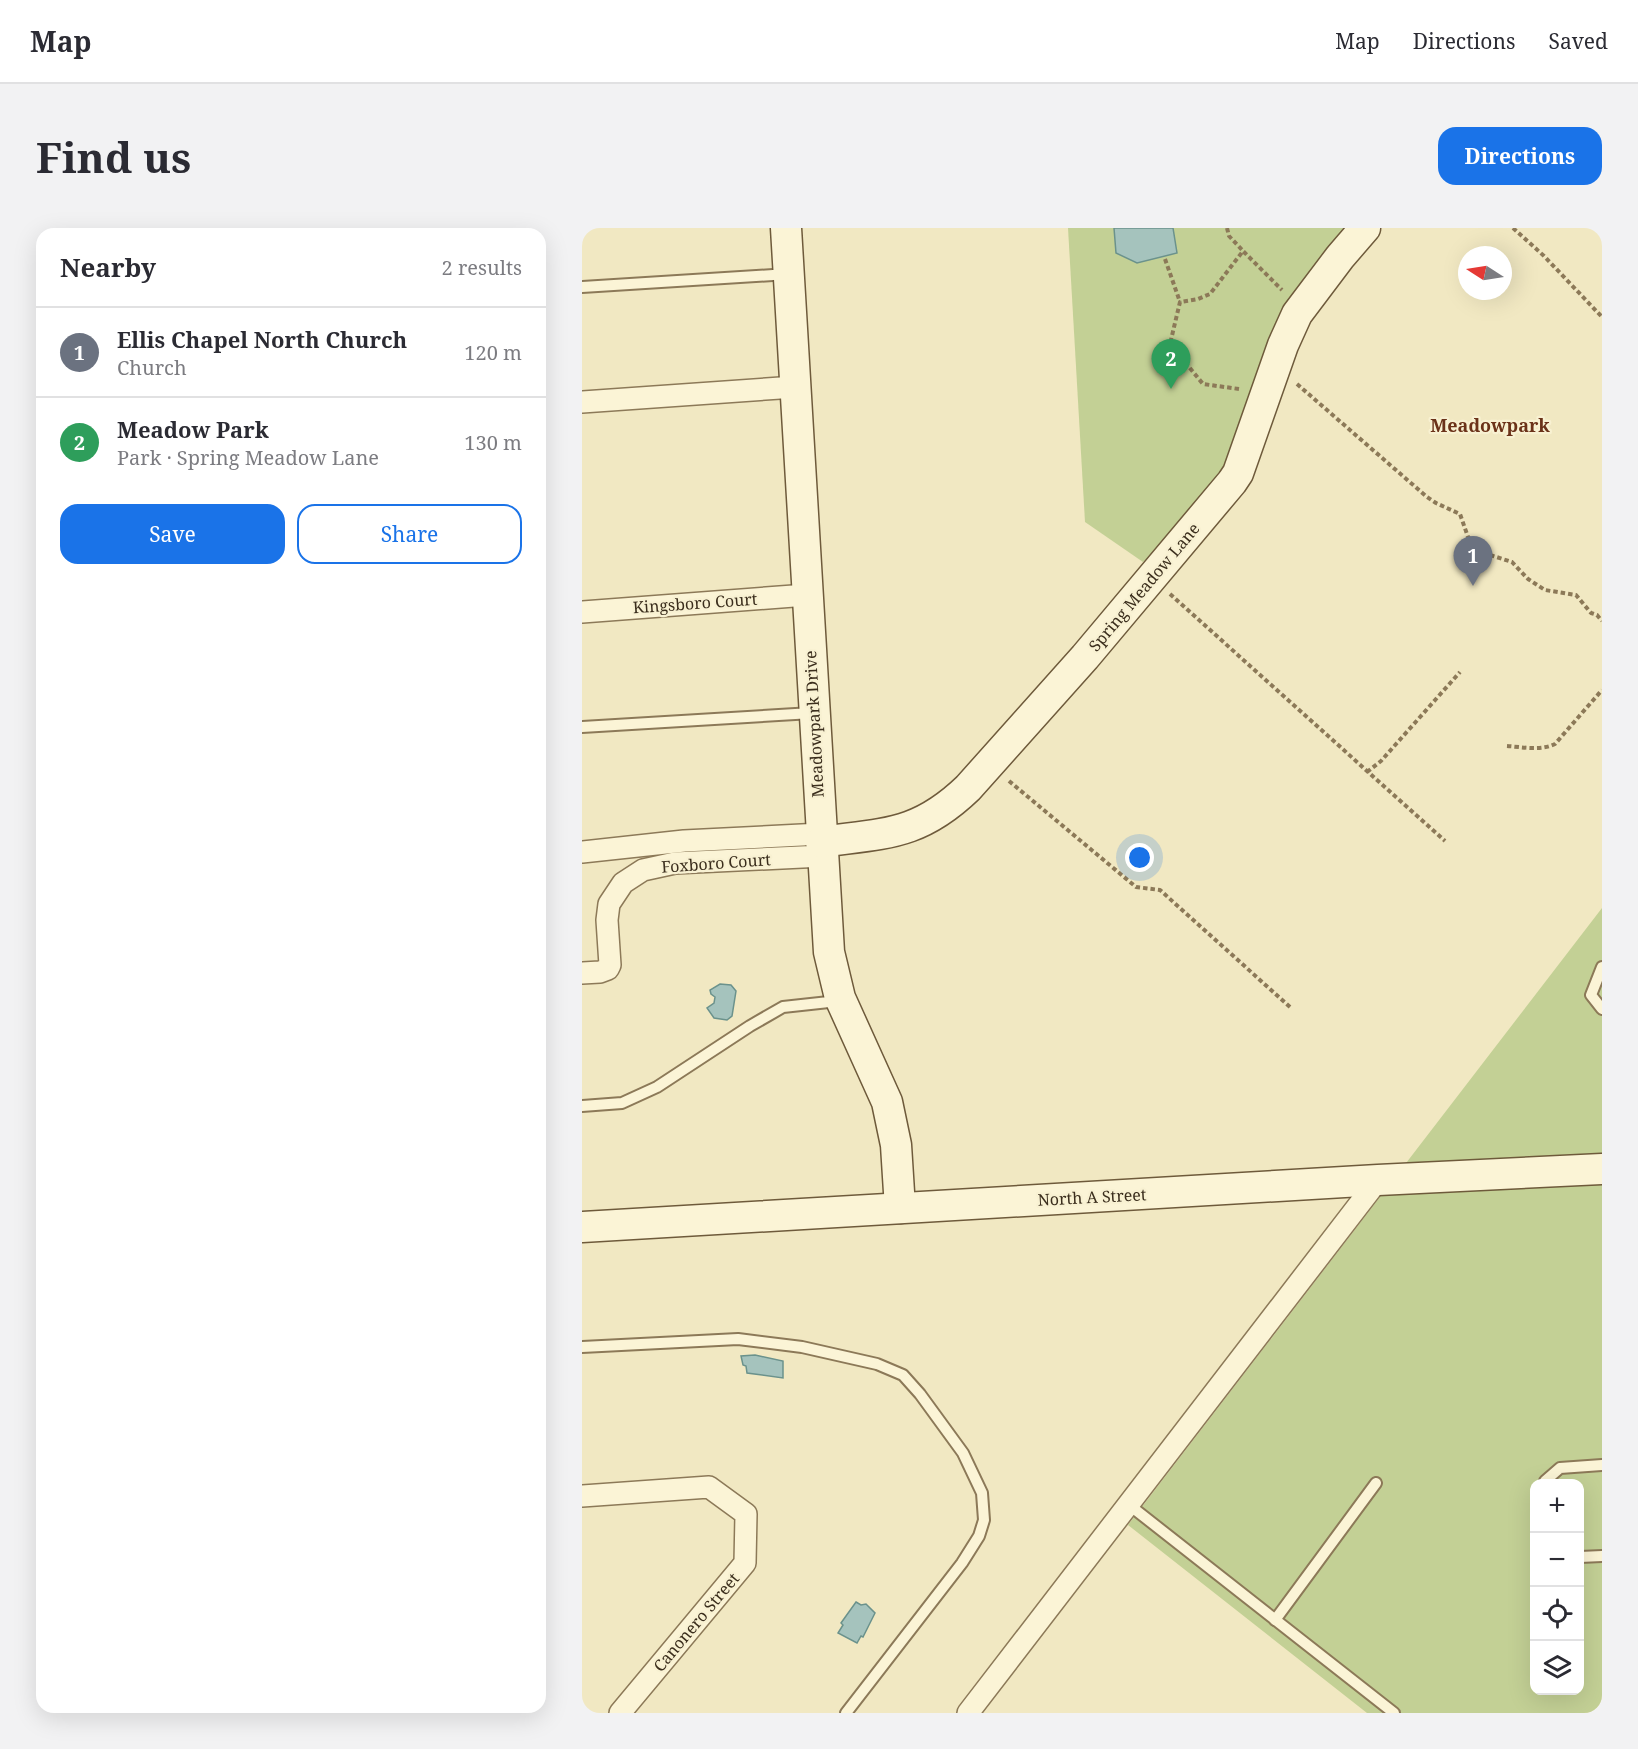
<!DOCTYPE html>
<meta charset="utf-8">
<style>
:root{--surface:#fff;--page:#f2f2f3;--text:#2b2b33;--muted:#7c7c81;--line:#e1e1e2;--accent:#1a73e8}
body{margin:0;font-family:"Noto Serif",serif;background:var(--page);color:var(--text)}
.controls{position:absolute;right:18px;bottom:18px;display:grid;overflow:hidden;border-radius:12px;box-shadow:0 6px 24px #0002}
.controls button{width:54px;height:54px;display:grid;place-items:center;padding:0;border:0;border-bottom:2px solid var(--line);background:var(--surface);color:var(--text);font:30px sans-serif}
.compass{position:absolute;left:876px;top:18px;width:54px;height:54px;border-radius:50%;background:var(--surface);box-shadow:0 6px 24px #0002;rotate:282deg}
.you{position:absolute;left:558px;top:630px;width:21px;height:21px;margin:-15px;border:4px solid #fff;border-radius:50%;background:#1a73e8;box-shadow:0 0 0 9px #1a73e833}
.badge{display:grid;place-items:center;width:39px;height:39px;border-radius:50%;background:var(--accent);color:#fff;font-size:20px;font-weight:700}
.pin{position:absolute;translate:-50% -50px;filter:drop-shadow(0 2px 3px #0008)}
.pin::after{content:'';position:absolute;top:32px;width:21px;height:18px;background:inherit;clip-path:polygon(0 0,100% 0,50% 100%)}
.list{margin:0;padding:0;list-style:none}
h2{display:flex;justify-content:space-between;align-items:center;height:78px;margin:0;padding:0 24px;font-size:26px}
h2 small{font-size:20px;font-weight:400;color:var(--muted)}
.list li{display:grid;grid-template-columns:39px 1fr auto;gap:18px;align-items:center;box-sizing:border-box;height:90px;padding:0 24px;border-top:2px solid var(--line)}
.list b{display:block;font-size:22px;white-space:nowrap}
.list p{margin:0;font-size:20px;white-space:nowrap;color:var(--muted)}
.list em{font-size:20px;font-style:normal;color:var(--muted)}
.actions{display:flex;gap:12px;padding:18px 24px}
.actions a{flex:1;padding:14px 0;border:2px solid var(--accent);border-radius:18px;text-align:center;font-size:21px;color:var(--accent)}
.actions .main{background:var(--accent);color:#fff}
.icon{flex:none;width:33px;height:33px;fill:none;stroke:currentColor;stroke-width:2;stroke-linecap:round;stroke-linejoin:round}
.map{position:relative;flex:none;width:1020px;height:1485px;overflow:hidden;border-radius:18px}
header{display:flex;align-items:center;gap:36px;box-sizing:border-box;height:84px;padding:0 30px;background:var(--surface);border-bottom:2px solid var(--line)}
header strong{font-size:28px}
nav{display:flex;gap:33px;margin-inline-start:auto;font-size:21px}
.intro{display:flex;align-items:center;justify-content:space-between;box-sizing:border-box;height:144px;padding:0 36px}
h1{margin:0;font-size:42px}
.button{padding:15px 27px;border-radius:18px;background:var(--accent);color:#fff;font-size:21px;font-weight:700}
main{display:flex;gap:36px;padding:0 36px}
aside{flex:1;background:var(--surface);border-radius:18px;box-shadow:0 6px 24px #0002}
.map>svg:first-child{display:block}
</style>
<header>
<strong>Map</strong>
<nav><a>Map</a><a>Directions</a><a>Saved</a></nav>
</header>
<div class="intro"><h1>Find us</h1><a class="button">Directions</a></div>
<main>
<aside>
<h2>Nearby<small>2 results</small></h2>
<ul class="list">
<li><span class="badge" style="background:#6b7280">1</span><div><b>Ellis Chapel North Church</b><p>Church</p></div><em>120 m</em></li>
<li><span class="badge" style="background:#2e9e5b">2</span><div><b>Meadow Park</b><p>Park · Spring Meadow Lane</p></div><em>130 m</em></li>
</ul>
<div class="actions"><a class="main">Save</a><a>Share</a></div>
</aside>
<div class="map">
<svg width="1020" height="1485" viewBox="0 0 1020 1485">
<rect width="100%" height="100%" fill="#f1e8c2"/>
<g fill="#c3d095" fill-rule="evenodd">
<path d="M 486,0 L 772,0 L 653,250 L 561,334 L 503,294 Z"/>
<path d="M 1020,680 L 1020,1485 L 785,1485 L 546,1297 ZM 952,1256 L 998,1256 L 998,1462 L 952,1462 Z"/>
</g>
<g fill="#a5c3bd" stroke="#6b928c" stroke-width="1.5">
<path d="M 532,0 L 591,0 L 595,25 L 555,35 L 534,25 Z"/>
<path d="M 138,756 L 149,757 L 154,763 L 150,788 L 145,792 L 132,790 L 125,780 L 132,775 L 133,769 L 129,766 L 128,762 Z"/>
<path d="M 173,1127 L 201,1133 L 201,1150 L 165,1145 L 164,1138 L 161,1137 L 159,1128 Z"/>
<path d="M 274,1374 L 279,1377 L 284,1376 L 293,1385 L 281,1409 L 279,1408 L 275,1415 L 256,1405 L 261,1397 L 259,1395 Z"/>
</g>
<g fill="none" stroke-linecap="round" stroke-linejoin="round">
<defs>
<g id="lane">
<path d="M 0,59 L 206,46"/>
<path d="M 0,499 L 230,485"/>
<path d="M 1020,739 L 1009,767 L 1020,781"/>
<path d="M 0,878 L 40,875 L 75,859 L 168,798 L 201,779 L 256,773"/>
<path d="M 0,1119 L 156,1111 L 220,1119 L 295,1136 L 321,1147 L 338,1166 L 381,1225 L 400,1265 L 402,1292 L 397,1308 L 380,1335 L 264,1485"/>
<path d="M 963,1256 L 963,1253 L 978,1240 L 1020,1237"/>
<path d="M 546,1276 L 812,1485"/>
<path d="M 998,1329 L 1020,1328"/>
<path d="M 693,1392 L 794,1255"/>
</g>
<g id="street">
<path d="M 0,174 L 213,159"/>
<path d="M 0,384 L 225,367"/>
<path d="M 0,624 L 102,613 L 239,606"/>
<path d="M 0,745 L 18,744 L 26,741 L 28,737 L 25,692 L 27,676 L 41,655 L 61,642 L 93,635 L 241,628"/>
<path d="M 0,1268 L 127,1259 L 164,1286 L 163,1335 L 38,1485"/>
<path d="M 386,1485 L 796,952"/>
</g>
<g id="secondary">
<path d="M 204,0 L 247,724 L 258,770 L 305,874 L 314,917 L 318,980"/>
<path d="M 239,614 C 303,605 336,608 386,560 L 503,429 L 650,254 L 656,245 L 701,117 L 715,86 L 758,29 L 783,0"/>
<path d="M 0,999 L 796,952 L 1020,941"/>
</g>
</defs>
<use href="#lane" stroke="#8c7958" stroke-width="14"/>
<use href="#street" stroke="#8c7958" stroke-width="24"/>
<use href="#secondary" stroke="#6e5a3b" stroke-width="33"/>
<g stroke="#8c7958" stroke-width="4" stroke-dasharray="4.5 3" stroke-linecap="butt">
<path d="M 645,0 L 647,8 L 661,23"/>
<path d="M 931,0 L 962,28 L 1020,89"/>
<path d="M 583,31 L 598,74"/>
<path d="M 715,156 L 845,269 L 854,275 L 878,286 L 886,309 L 905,326 L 930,334 L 946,351 L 963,362 L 994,367 L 1009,385 L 1015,387 L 1020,393"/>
<path d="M 657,161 L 621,156 L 588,116 L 598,74 L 616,71 L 628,66 L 661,23 L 700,62"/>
<path d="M 588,366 L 863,613"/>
<path d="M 925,518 C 940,519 959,523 973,516 L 1020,462"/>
<path d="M 785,544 L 799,533 L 878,444"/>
<path d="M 427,553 L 554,659 L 578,662 L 708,779"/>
</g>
<use href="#lane" stroke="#fbf4d6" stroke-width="10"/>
<use href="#street" stroke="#fbf4d6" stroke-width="21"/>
<use href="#secondary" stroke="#fbf4d6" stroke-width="30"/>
</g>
<g text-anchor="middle" stroke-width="4.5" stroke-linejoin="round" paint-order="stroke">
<g font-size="16" fill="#3b2e1d" stroke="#f8f1d2">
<text transform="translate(562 359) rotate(-50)" y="6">Spring Meadow Lane</text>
<text transform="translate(113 375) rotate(-4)" y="6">Kingsboro Court</text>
<text transform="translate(232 496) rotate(-93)" y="6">Meadowpark Drive</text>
<text transform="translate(134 635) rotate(-4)" y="6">Foxboro Court</text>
<text transform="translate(510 969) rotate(-3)" y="6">North A Street</text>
<text transform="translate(114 1394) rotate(-50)" y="6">Canonero Street</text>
</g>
<g font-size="18" font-weight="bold" fill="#6b3219" stroke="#f8f1d2">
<text x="908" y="204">Meadowpark</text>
</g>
</g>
</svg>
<div class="controls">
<button>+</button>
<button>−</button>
<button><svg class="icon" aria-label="locate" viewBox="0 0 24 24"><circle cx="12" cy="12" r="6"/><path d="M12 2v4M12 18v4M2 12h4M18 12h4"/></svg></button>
<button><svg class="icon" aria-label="layers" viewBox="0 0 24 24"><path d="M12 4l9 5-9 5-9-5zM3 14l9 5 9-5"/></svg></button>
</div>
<svg class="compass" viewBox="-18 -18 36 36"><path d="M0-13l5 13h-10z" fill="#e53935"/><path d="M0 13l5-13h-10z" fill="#7c7c81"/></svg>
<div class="you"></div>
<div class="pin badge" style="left:891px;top:358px;background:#6b7280">1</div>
<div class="pin badge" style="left:589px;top:161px;background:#2e9e5b">2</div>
</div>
</main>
